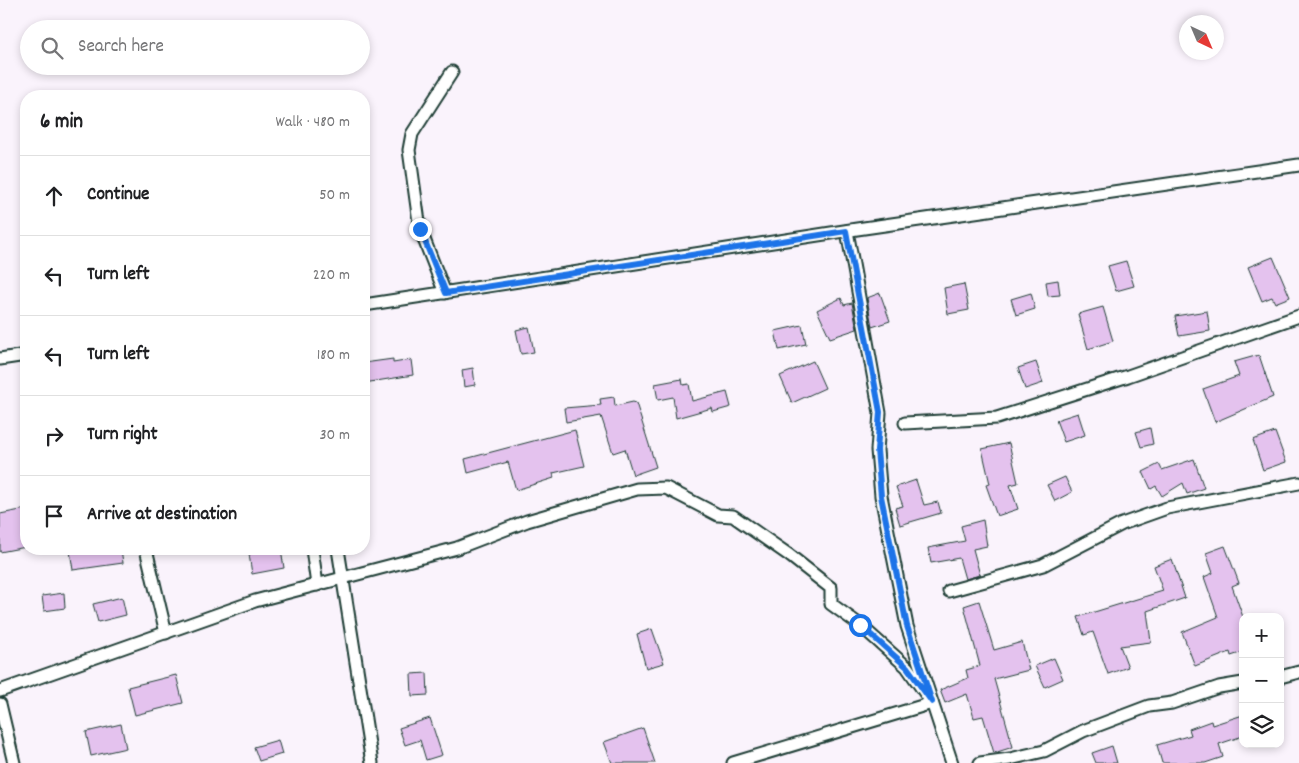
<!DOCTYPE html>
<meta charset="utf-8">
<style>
:root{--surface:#fff;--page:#f2f2f2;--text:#202124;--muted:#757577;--line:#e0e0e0}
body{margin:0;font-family:Dekko,sans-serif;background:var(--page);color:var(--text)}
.controls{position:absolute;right:15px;bottom:15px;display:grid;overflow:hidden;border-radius:10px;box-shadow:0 2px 8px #0003}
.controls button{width:45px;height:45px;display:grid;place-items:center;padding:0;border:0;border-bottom:1px solid var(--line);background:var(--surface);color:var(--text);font:25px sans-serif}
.compass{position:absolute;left:1179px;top:15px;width:45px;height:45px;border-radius:50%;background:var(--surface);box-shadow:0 2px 8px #0003;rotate:136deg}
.stop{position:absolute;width:15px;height:15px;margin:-11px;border:4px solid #1a73e8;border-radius:50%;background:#fff}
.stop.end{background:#1a73e8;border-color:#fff;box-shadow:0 1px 5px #0008}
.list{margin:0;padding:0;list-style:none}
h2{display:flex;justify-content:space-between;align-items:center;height:65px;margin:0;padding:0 20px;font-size:21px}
h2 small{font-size:16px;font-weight:400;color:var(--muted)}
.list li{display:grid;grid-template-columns:32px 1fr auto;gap:15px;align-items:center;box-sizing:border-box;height:80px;padding:0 20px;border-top:1px solid var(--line)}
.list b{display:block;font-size:19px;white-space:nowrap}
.list em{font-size:16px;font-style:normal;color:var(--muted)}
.icon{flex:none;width:28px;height:28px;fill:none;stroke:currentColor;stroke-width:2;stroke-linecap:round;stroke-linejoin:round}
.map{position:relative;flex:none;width:1299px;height:763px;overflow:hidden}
.search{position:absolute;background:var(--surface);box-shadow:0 2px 8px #0003;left:20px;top:20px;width:350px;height:55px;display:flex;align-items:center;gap:12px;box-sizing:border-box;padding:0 18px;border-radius:28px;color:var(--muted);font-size:19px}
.panel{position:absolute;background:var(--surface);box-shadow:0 2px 8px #0003;left:20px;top:90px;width:350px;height:465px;border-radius:20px}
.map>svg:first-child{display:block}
</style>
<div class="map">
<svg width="1299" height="763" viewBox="0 0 1299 763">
<rect width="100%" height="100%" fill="#faf3fc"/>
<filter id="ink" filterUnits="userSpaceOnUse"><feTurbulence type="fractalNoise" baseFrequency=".02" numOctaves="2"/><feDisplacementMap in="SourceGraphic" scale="10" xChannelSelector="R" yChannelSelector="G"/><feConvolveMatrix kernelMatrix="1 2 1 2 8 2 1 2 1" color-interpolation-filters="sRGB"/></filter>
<g filter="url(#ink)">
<g fill="#e4c2ee" stroke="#1f3d34">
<path d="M 1273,257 L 1290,297 L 1275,303 L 1272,297 L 1262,301 L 1248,267 Z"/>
<path d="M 1126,261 L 1134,286 L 1116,291 L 1108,266 Z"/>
<path d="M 1058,280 L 1060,295 L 1048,296 L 1046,282 Z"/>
<path d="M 964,284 L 969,310 L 948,314 L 944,288 Z"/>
<path d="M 880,293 L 890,321 L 872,327 L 867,298 Z"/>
<path d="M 1031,293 L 1035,309 L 1016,315 L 1011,299 Z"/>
<path d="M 841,298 L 844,305 L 852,303 L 857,329 L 830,338 L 817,310 Z"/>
<path d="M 1103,307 L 1113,341 L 1088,349 L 1078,314 Z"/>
<path d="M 1207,311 L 1210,331 L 1179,336 L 1175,316 Z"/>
<path d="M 802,325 L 806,344 L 779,350 L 775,331 Z"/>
<path d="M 529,327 L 534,352 L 521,354 L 516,330 Z"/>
<path d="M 1259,355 L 1273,397 L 1215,422 L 1203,389 L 1239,376 L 1234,362 Z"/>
<path d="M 393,359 L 393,363 L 411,360 L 413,375 L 364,383 L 364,363 Z"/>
<path d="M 813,361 L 825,388 L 792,403 L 780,376 Z"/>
<path d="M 1036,362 L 1043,383 L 1025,389 L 1018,368 Z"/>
<path d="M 473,368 L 475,385 L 464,387 L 462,370 Z"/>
<path d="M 682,379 L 683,385 L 689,384 L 692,401 L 727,392 L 731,407 L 713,412 L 712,408 L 676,418 L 673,397 L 658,400 L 655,384 Z"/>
<path d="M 614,397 L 615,406 L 633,402 L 636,403 L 656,467 L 633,475 L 625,449 L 613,453 L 601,416 L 566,422 L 564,408 L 601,405 L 600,399 Z"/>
<path d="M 1078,413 L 1085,435 L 1064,442 L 1056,420 Z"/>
<path d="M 1150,428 L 1153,444 L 1141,447 L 1136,432 Z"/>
<path d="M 575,430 L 584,466 L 553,473 L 554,478 L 516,490 L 508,462 L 468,473 L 465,459 Z"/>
<path d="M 1275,432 L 1286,462 L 1263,470 L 1253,440 Z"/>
<path d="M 1009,443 L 1018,483 L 1010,485 L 1018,509 L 997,516 L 986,485 L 990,484 L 982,449 Z"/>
<path d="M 1194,459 L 1204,488 L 1187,494 L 1183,483 L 1162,496 L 1156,486 L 1151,489 L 1143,472 L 1159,464 L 1162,470 Z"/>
<path d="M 1065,477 L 1072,492 L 1055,501 L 1047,485 Z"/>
<path d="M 916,480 L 924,505 L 938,502 L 941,513 L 900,525 L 895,508 L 903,506 L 896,487 Z"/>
<path d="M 26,509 L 26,547 L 0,552 L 0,514 Z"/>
<path d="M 983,520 L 987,546 L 973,549 L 980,575 L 965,579 L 959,558 L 931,563 L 928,548 L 965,541 L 961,526 Z"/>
<path d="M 1225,546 L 1239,583 L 1232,586 L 1243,617 L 1243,652 L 1231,656 L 1230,652 L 1195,666 L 1182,632 L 1218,617 L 1204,577 L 1213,573 L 1206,553 Z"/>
<path d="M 83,549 L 121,549 L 123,563 L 73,570 L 70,551 Z"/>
<path d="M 281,549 L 284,568 L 252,574 L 249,554 Z"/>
<path d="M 1172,559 L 1185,598 L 1147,611 L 1151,642 L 1120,646 L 1128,667 L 1108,674 L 1093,632 L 1084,635 L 1078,617 L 1163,591 L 1154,566 Z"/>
<path d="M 64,593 L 65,608 L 44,611 L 42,596 Z"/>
<path d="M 122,597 L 126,615 L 98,622 L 93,604 Z"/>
<path d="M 979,601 L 994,650 L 1022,642 L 1029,670 L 994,679 L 1013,747 L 994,753 L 983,716 L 974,718 L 967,694 L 945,703 L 940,690 L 968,678 L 966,670 L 980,666 L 964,606 Z"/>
<path d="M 652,629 L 664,663 L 646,668 L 637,634 Z"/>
<path d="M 1054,658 L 1063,679 L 1045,687 L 1035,666 Z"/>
<path d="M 427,673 L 428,695 L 412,696 L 411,674 Z"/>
<path d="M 176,675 L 183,703 L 135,715 L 128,687 Z"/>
<path d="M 1243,715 L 1243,736 L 1219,744 L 1223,757 L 1205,763 L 1162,763 L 1157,745 L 1191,735 L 1189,729 L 1211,721 L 1212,725 Z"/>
<path d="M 430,718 L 442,755 L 426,760 L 420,740 L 405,745 L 399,728 Z"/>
<path d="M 121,724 L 126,748 L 91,756 L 86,732 Z"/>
<path d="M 643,728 L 655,763 L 612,763 L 604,742 Z"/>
<path d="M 278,740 L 282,754 L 259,761 L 254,747 Z"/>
<path d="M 1112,746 L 1117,763 L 1096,763 L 1092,753 Z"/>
</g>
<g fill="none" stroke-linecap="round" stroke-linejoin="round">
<defs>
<g id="minor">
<path d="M 847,231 L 880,413 L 877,450 L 881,496 L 907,626 L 952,763"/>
<path d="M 445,293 L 420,229 L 409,150 L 412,134 L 452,72"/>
<path d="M 364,305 L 857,229 L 1299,165"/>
<path d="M 0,359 L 26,355"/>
<path d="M 905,423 L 997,418 L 1128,376 L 1299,316"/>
<path d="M 146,549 L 166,633"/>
<path d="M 312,549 L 317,585"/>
<path d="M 338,549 L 372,763"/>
<path d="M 949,591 L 1043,565 L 1122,524 L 1167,508 L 1299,483"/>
<path d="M 1280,677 L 1299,672"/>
<path d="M 0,691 L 255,601 L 457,548 L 527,521 L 637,489 L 666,488 L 718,515 L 733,516 L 789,555 L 831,588 L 831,604 L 860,625 L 907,667 L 932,703 L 733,763"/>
<path d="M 0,704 L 14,763"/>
<path d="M 980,763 L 1010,759 L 1044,751 L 1083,731 L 1149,706 L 1172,703 L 1219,687 L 1243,683"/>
</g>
</defs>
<use href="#minor" stroke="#1f3d34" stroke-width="15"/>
<use href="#minor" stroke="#fff" stroke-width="11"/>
</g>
</g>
<g fill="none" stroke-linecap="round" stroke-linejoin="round" filter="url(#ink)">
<path stroke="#1a73e8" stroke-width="6" d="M 420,229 L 446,293 L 846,231 L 880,412 L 877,450 L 881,496 L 907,626 L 932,702 L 907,667 L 860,625"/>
</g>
</svg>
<div class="controls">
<button>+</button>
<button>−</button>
<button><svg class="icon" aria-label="layers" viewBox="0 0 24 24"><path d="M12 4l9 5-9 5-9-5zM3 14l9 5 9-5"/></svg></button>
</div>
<svg class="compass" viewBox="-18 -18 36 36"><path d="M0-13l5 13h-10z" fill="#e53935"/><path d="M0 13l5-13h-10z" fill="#757577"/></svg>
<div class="stop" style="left:860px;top:625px"></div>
<div class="stop end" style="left:420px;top:229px"></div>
<div class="search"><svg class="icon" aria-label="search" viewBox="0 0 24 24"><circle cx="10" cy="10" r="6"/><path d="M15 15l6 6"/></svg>Search here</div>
<section class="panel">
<h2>6 min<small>Walk · 480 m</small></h2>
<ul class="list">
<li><svg class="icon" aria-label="ahead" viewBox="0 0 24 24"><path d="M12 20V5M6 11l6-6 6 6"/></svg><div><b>Continue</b></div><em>50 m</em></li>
<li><svg class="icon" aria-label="left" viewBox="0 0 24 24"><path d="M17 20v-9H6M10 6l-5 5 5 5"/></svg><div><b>Turn left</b></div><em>220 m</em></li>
<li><svg class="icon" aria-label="left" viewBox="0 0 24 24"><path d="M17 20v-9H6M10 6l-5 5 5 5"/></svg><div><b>Turn left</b></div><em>180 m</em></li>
<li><svg class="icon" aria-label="right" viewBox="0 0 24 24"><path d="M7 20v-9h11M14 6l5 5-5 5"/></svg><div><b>Turn right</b></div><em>30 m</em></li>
<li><svg class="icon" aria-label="arrive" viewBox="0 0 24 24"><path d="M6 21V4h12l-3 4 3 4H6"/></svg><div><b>Arrive at destination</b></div></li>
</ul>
</section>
</div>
